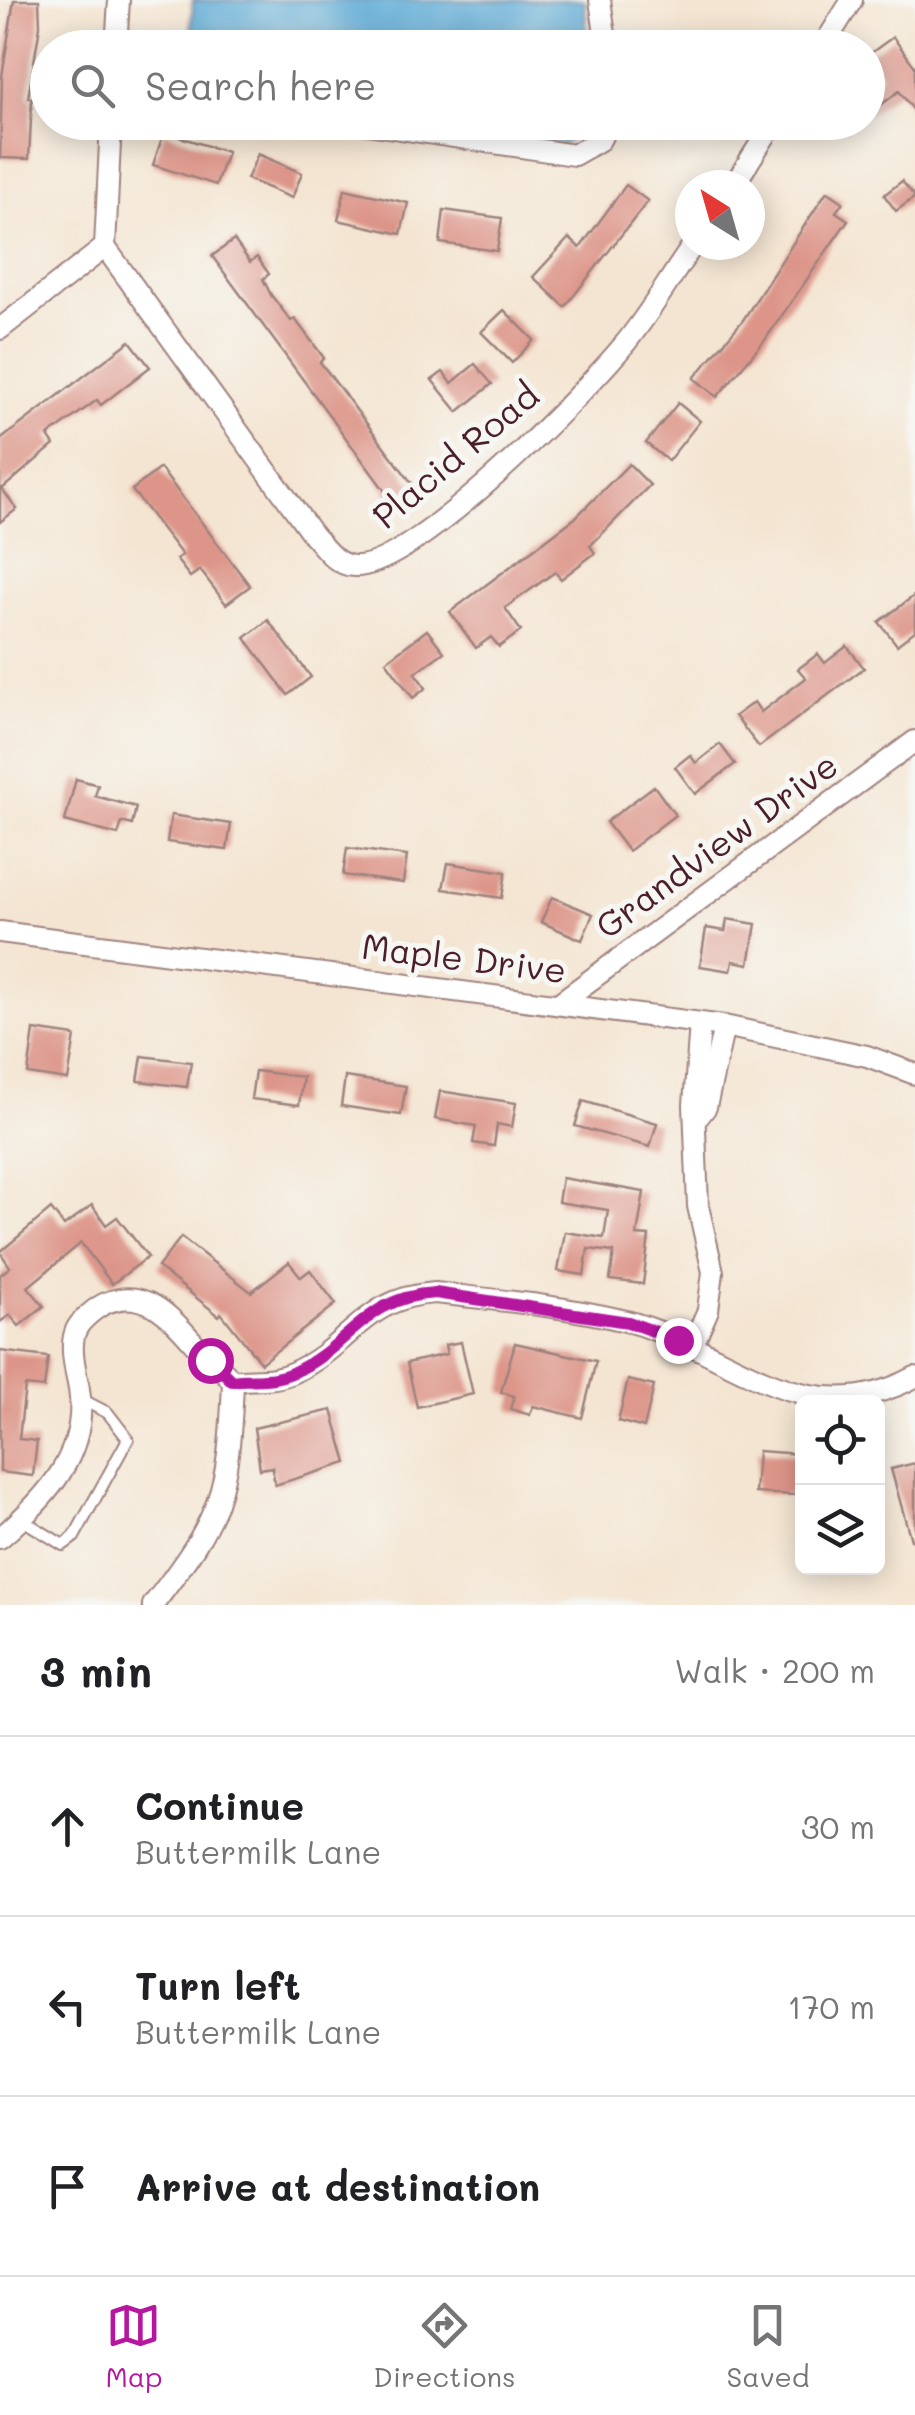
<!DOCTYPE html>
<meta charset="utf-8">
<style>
:root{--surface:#fff;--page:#f2f2f2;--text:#202124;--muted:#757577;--line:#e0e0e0;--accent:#b5179e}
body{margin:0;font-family:Mali,sans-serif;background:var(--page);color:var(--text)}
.controls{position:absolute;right:30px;bottom:30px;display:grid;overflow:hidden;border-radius:15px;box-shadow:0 5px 25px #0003}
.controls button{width:90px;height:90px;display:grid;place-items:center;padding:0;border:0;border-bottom:2px solid var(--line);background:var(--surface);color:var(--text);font:50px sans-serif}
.compass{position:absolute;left:675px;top:170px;width:90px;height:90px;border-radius:50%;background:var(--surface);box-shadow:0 5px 25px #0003;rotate:323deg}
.stop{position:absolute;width:30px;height:30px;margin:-22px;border:8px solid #b5179e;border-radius:50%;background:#fff}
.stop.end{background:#b5179e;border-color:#fff;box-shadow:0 2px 10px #0008}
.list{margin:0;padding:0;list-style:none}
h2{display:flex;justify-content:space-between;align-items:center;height:130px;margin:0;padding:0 40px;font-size:42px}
h2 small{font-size:32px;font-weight:400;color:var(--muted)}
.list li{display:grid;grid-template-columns:65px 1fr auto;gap:30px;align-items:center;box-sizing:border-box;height:180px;padding:0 40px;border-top:2px solid var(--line)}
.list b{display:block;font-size:38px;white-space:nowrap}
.list p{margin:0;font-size:32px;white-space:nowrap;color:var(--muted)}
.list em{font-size:32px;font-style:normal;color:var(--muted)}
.icon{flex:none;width:55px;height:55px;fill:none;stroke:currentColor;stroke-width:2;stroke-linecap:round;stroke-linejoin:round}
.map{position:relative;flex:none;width:915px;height:1605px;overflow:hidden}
.search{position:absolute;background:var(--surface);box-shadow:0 5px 25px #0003;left:30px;right:30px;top:30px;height:110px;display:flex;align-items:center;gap:25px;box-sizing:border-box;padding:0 35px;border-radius:55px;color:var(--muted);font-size:38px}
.sheet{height:670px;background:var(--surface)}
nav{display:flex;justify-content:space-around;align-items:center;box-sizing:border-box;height:140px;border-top:2px solid var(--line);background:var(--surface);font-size:28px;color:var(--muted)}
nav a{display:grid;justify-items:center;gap:5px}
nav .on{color:var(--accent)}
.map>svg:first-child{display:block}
</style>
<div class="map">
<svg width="915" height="1605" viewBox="0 0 915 1605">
<rect width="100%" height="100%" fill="#f6f6f2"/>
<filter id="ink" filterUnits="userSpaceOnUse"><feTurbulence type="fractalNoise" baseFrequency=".01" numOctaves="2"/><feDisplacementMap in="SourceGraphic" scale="20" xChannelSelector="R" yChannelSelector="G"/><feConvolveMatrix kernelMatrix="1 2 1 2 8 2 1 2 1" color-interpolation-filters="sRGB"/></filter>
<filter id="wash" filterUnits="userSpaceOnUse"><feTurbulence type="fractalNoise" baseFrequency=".0048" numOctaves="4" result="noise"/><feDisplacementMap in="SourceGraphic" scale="40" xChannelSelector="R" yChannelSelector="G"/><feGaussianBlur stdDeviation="2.25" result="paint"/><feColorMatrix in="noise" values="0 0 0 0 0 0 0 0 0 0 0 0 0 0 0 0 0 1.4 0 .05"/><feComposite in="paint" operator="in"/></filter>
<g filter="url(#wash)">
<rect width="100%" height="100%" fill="#f4e5d2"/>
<g fill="#5daad6" stroke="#546480" stroke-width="2.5">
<path d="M 193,0 L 585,0 L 587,47 L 194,47 L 190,46 Z"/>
<path d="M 589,122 L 563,145 L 481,123 Z"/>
</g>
<g id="blocks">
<g fill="#dd9589">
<path d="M 14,0 L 39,0 L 40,26 L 28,98 L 32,98 L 29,159 L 0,158 L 2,76 Z"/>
<path d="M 893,37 L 915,67 L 915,112 L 899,91 L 868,115 L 868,87 L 882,76 L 868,55 Z"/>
<path d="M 164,132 L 227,152 L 216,185 L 153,165 Z"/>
<path d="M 258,154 L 302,173 L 292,198 L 247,179 Z"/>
<path d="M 902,181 L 915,197 L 896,211 L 884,195 Z"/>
<path d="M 626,185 L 648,201 L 565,307 L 533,277 L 569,238 L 580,248 Z"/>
<path d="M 345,189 L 408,203 L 401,234 L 338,220 Z"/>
<path d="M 827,191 L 843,202 L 836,212 L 848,220 L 765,340 L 717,397 L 694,378 L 743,320 Z"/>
<path d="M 444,210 L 502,218 L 497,251 L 440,243 Z"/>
<path d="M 234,240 L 250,262 L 257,257 L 269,274 L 263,279 L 271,295 L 291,321 L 295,319 L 324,358 L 320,362 L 417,490 L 396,506 L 212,256 Z"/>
<path d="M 504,310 L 534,340 L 512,363 L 481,332 Z"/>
<path d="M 130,341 L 150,367 L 101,405 L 97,400 L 48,436 L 54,445 L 2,489 L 17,509 L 0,522 L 0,440 Z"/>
<path d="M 475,364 L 492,384 L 458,412 L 432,380 L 443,372 L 452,383 Z"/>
<path d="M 678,403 L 700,421 L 668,461 L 646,443 Z"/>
<path d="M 629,464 L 650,485 L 590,546 L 595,553 L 561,579 L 555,572 L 505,608 L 521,631 L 499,647 L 491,637 L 476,648 L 450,612 L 575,518 Z"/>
<path d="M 160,468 L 250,586 L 226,604 L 200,570 L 190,577 L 176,559 L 182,555 L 132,490 Z"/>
<path d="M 915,595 L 915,631 L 897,645 L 879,622 Z"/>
<path d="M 268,620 L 311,677 L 288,695 L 245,638 Z"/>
<path d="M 427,630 L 444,652 L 415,673 L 426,688 L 413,698 L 386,661 Z"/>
<path d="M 847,646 L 864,668 L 759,747 L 735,716 L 754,702 L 761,712 L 806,678 L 798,669 L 818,654 L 825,663 Z"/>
<path d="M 720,744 L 735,764 L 695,794 L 675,767 L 690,755 L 696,763 Z"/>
<path d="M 76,779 L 98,785 L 95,796 L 136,807 L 132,825 L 122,822 L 118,835 L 65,821 Z"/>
<path d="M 654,786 L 675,815 L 628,851 L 606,822 Z"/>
<path d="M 171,815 L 231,824 L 227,850 L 167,842 Z"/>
<path d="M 347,848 L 407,856 L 403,883 L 343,875 Z"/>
<path d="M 448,863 L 506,872 L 502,898 L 443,889 Z"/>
<path d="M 552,897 L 593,914 L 582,940 L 541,922 Z"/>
<path d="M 727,919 L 756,924 L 749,964 L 733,961 L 731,971 L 700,966 L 706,928 L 725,931 Z"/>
<path d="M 34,1030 L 75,1036 L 68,1080 L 28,1074 Z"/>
<path d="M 142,1056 L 191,1062 L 187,1087 L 138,1081 Z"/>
<path d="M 255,1071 L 303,1077 L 299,1105 L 251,1099 Z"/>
<path d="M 345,1077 L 406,1086 L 401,1115 L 341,1106 Z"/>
<path d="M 440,1091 L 516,1103 L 512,1127 L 497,1124 L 494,1146 L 473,1143 L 476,1126 L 435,1119 Z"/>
<path d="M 583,1101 L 657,1123 L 650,1147 L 575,1126 Z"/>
<path d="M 562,1178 L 644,1192 L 637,1235 L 649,1236 L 643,1284 L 610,1280 L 614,1252 L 588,1249 L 584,1275 L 558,1271 L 565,1232 L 604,1238 L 608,1210 L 558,1202 Z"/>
<path d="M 92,1205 L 106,1225 L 117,1217 L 148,1257 L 112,1284 L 81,1243 L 28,1287 L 44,1306 L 19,1326 L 10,1315 L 0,1322 L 0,1275 L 10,1267 L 0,1252 L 51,1209 L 64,1226 Z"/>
<path d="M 181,1237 L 251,1292 L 289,1262 L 301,1277 L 310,1270 L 336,1304 L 261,1363 L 221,1313 L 219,1316 L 158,1267 Z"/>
<path d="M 461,1342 L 473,1394 L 417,1407 L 407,1363 L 447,1354 L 445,1345 Z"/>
<path d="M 515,1343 L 596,1361 L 582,1418 L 533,1406 L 530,1415 L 510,1409 L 514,1396 L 501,1392 Z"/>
<path d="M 0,1351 L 48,1357 L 44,1388 L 25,1386 L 19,1439 L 37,1441 L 33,1476 L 0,1472 Z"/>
<path d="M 628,1380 L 654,1386 L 644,1428 L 618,1421 Z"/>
<path d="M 332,1410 L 347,1463 L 275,1485 L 272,1467 L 260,1469 L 254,1428 Z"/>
<path d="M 758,1451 L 799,1454 L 796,1495 L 755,1493 Z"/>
<path d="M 915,1463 L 915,1539 L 911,1540 L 891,1469 Z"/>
</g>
</g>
</g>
<g filter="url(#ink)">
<use href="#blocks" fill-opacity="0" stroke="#9f827e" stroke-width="2.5"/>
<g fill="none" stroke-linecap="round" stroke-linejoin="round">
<defs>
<path id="service" d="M 21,1519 L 63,1545 L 74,1537 L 128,1439 L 108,1413 L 81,1399"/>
<g id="minor">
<path d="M 600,0 L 607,48"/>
<path d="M 116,48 L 119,0"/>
<path d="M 822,48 L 852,0"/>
<path d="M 354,122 L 574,155 L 600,140 L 609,122"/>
<path d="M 734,185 L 774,122"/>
<path d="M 105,247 L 313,535 C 325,548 335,565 354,566 C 411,571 584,393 623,346 C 649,315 670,278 693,245"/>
<path d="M 105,247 L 111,122"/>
<path d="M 0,329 L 105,247"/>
<path d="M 0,932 L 724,1026 L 867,1056 L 915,1074"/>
<path d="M 558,1004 L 915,741"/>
<path d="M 699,1116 L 706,1107 L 724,1026"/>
<path d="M 692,1346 L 708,1310 L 713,1272 L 698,1206 L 694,1105 L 700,1023"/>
<path d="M 232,1381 C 253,1378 274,1382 294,1372 C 351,1346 364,1297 435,1293 C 498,1300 564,1306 626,1321 C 730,1347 801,1438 915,1377"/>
<path d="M 0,1538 C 45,1499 89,1454 79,1389 C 76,1372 68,1344 77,1328 C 82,1319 97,1307 106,1303 C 151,1284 178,1327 206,1356 C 215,1365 227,1371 233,1383 C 228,1497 222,1514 153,1605"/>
</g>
</defs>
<use href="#service" stroke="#9f827e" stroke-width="14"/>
<use href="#minor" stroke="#9f827e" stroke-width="24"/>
<use href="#service" stroke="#fff" stroke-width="10"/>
<use href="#minor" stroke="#fff" stroke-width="20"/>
</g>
</g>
<g fill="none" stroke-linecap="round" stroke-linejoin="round" filter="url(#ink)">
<path stroke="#b5179e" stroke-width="12" d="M 210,1360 L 232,1381 C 253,1378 274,1382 294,1372 C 351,1346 364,1297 435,1293 L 628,1322 L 678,1340"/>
</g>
<g text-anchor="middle" stroke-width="10" stroke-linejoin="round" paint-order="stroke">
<g font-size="35" fill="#4a1f2b" stroke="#f6f6f2">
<text transform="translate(456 456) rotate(-40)" y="12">Placid Road</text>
<text transform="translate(717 846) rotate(-36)" y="12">Grandview Drive</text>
<text transform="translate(464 959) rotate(7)" y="12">Maple Drive</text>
</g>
</g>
</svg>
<div class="controls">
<button><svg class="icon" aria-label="locate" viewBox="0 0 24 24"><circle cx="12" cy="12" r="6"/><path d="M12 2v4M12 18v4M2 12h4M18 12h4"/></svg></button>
<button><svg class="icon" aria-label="layers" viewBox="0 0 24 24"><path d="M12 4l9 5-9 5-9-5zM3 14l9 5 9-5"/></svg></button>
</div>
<svg class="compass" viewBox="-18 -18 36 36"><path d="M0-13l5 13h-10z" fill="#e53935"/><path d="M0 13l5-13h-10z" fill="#757577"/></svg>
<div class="stop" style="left:210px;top:1360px"></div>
<div class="stop end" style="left:678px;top:1340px"></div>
<div class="search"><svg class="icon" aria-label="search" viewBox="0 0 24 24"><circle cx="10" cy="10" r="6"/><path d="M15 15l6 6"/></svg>Search here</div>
</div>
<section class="sheet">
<h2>3 min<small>Walk · 200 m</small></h2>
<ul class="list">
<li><svg class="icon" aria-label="ahead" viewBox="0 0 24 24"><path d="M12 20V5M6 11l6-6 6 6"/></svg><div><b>Continue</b><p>Buttermilk Lane</p></div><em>30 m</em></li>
<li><svg class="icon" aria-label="left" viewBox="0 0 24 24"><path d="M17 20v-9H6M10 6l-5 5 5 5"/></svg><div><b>Turn left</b><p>Buttermilk Lane</p></div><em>170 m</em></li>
<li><svg class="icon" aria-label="arrive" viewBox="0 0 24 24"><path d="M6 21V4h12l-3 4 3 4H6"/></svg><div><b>Arrive at destination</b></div></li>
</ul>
</section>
<nav>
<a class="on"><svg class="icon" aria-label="map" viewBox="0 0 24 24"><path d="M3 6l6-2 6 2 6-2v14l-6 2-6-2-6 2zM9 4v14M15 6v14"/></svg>Map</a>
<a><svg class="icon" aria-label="directions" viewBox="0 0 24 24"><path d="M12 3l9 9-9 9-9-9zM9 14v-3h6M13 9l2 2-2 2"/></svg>Directions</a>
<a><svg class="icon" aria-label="saved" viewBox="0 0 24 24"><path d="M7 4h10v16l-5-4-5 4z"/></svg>Saved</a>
</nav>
